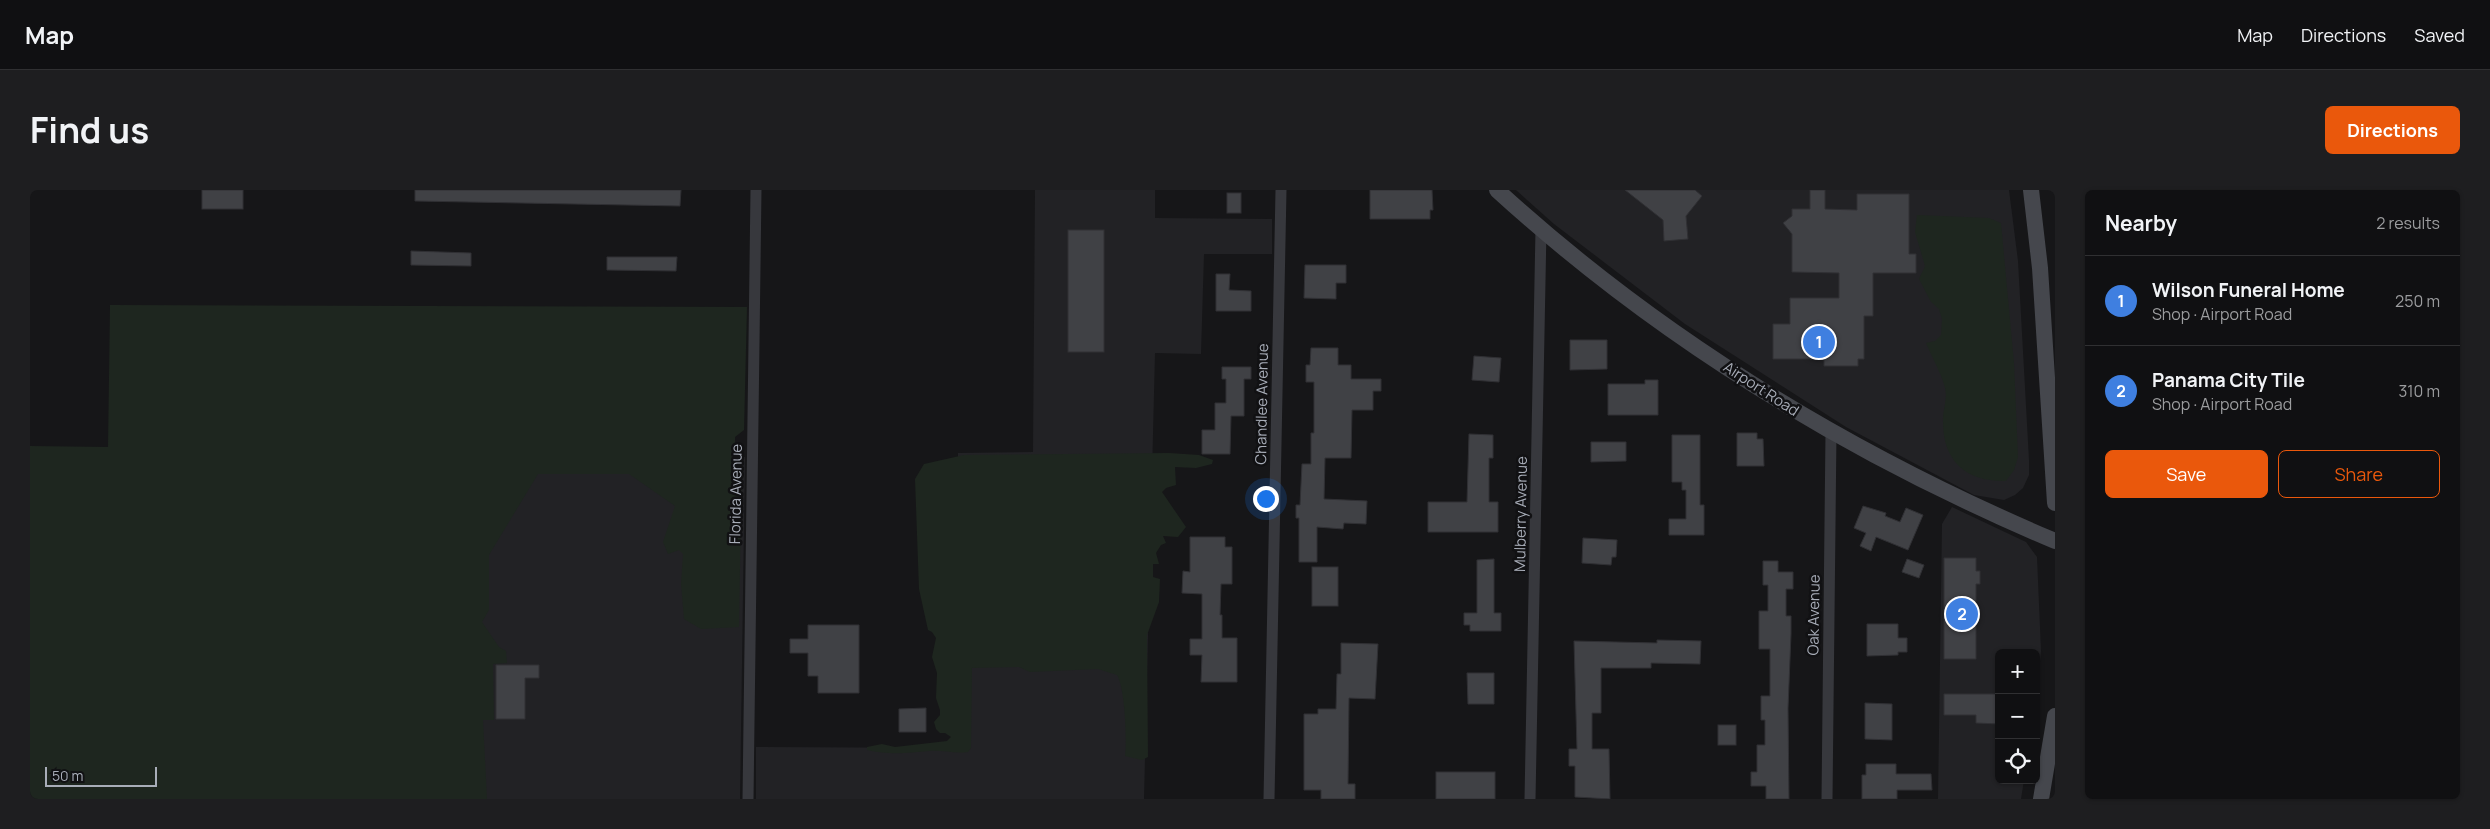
<!DOCTYPE html>
<meta charset="utf-8">
<style>
:root{--surface:#101012;--page:#1e1e20;--text:#f1f3f6;--muted:#9c9d9f;--line:#303032;--accent:#ea580c}
body{margin:0;font-family:Manrope,sans-serif;background:var(--page);color:var(--text)}
.controls{position:absolute;right:15px;bottom:15px;display:grid;overflow:hidden;border-radius:8px;box-shadow:0 1px 4px #0004}
.controls button{width:45px;height:45px;display:grid;place-items:center;padding:0;border:0;border-bottom:1px solid var(--line);background:var(--surface);color:var(--text);font:25px sans-serif}
.scale{position:absolute;left:15px;bottom:12px;width:112px;box-sizing:border-box;padding-left:5px;border:2px solid #a8adb8;border-top:0;font-size:14px;line-height:18px;white-space:nowrap;color:#a8adb8;-webkit-text-stroke:4px #111113;paint-order:stroke}
.you{position:absolute;left:1235px;top:308px;width:18px;height:18px;margin:-12px;border:4px solid #fff;border-radius:50%;background:#1a73e8;box-shadow:0 0 0 8px #1a73e833}
.badge{display:grid;place-items:center;width:32px;height:32px;border-radius:50%;background:var(--accent);color:#fff;font-size:16px;font-weight:700}
.pin{position:absolute;translate:-50% -50%;border:2px solid #fff;box-shadow:0 1px 5px #0006}
.list{margin:0;padding:0;list-style:none}
h2{display:flex;justify-content:space-between;align-items:center;height:65px;margin:0;padding:0 20px;font-size:21px}
h2 small{font-size:16px;font-weight:400;color:var(--muted)}
.list li{display:grid;grid-template-columns:32px 1fr auto;gap:15px;align-items:center;box-sizing:border-box;height:90px;padding:0 20px;border-top:1px solid var(--line)}
.list b{display:block;font-size:19px;white-space:nowrap}
.list p{margin:0;font-size:16px;white-space:nowrap;color:var(--muted)}
.list em{font-size:16px;font-style:normal;color:var(--muted)}
.actions{display:flex;gap:10px;padding:15px 20px}
.actions a{flex:1;padding:11px 0;border:1px solid var(--accent);border-radius:8px;text-align:center;font-size:18px;color:var(--accent)}
.actions .main{background:var(--accent);color:#fff}
.icon{flex:none;width:28px;height:28px;fill:none;stroke:currentColor;stroke-width:2;stroke-linecap:round;stroke-linejoin:round}
.map{position:relative;flex:none;width:2025px;height:609px;overflow:hidden;border-radius:8px}
header{display:flex;align-items:center;gap:30px;box-sizing:border-box;height:70px;padding:0 25px;background:var(--surface);border-bottom:1px solid var(--line)}
header strong{font-size:24px}
nav{display:flex;gap:28px;margin-inline-start:auto;font-size:18px}
.intro{display:flex;align-items:center;justify-content:space-between;box-sizing:border-box;height:120px;padding:0 30px}
h1{margin:0;font-size:35px}
.button{padding:12px 22px;border-radius:8px;background:var(--accent);color:#fff;font-size:18px;font-weight:700}
main{display:flex;gap:30px;padding:0 30px}
aside{flex:1;background:var(--surface);border-radius:8px;box-shadow:0 1px 4px #0004}
.map>svg:first-child{display:block}
</style>
<header>
<strong>Map</strong>
<nav><a>Map</a><a>Directions</a><a>Saved</a></nav>
</header>
<div class="intro"><h1>Find us</h1><a class="button">Directions</a></div>
<main>
<div class="map">
<svg width="2025" height="609" viewBox="0 0 2025 609">
<rect width="100%" height="100%" fill="#161618"/>
<g fill="#222225">
<path d="M 1005,0 L 1125,0 L 1125,28 L 1242,29 L 1242,64 L 1174,64 L 1171,164 L 1125,163 L 1114,609 L 726,609 L 726,557 L 927,558 L 928,263 L 1003,262 Z"/>
<path d="M 1486,0 L 1979,0 L 1988,71 L 1999,270 L 1999,285 L 1993,298 L 1985,305 L 1974,310 L 1944,305 L 1816,237 L 1655,134 L 1524,34 Z"/>
<path d="M 445,267 L 715,267 L 710,609 L 444,609 Z"/>
<path d="M 1922,317 L 1996,352 L 2007,367 L 2011,461 L 2006,514 L 2006,463 L 1969,463 L 1969,590 L 1994,590 L 1991,609 L 1908,609 L 1912,334 Z"/>
</g>
<g fill="#1e261f">
<path d="M 1887,25 L 1959,28 L 1971,33 L 1984,173 L 1988,267 L 1984,280 L 1976,291 C 1937,292 1913,272 1913,232 C 1912,221 1918,210 1915,198 C 1911,182 1902,168 1896,153 L 1905,151 L 1911,145 L 1912,129 L 1909,119 L 1901,112 L 1889,89 L 1895,76 L 1885,42 Z"/>
<path d="M 80,115 L 717,117 L 714,240 L 705,247 L 705,255 L 712,261 L 709,437 L 671,439 L 654,429 L 651,394 L 653,364 L 649,360 L 638,364 L 633,352 L 645,316 L 599,284 L 508,284 L 459,365 L 459,420 L 452,432 L 469,457 L 476,461 L 477,473 L 463,474 L 464,530 L 453,530 L 457,609 L 0,609 L 0,256 L 78,257 Z"/>
<path d="M 1139,263 L 1169,265 L 1183,270 L 1182,274 L 1166,278 L 1145,277 L 1146,295 L 1136,298 L 1132,302 L 1156,337 L 1148,347 L 1133,346 L 1136,353 L 1131,355 L 1126,363 L 1129,374 L 1123,374 L 1123,387 L 1130,389 L 1129,412 L 1117,445 L 1118,567 L 1112,570 L 1095,566 C 1097,549 1095,498 1087,485 L 1068,479 L 1000,482 L 989,477 L 942,478 L 941,558 L 938,562 C 926,564 912,560 899,561 C 878,563 859,565 837,560 L 837,557 L 852,554 L 865,557 L 917,551 L 921,547 L 915,543 L 910,543 L 906,539 L 904,532 L 910,525 L 910,520 L 906,508 L 907,483 L 902,467 L 906,448 L 902,442 L 898,440 L 889,399 L 885,289 L 894,274 L 934,265 Z"/>
</g>
<g fill="#404145" stroke="#303034">
<rect x="172" y="0" width="41" height="19"/>
<path d="M 385,0 L 651,0 L 650,16 L 385,11 Z"/>
<path d="M 1340,0 L 1402,0 L 1403,20 L 1400,20 L 1400,29 L 1340,29 Z"/>
<path d="M 1595,0 L 1665,0 L 1672,6 L 1656,26 L 1658,49 L 1634,51 L 1633,30 Z"/>
<path d="M 1780,0 L 1795,0 L 1795,19 L 1827,20 L 1827,4 L 1879,4 L 1879,64 L 1886,64 L 1886,83 L 1843,83 L 1843,126 L 1834,126 L 1834,169 L 1828,169 L 1828,176 L 1794,176 L 1794,169 L 1743,169 L 1743,134 L 1760,134 L 1760,108 L 1809,108 L 1809,83 L 1762,82 L 1762,44 L 1753,33 L 1762,26 L 1762,19 L 1780,19 Z"/>
<rect x="1197" y="3" width="14" height="20"/>
<rect x="1038" y="40" width="36" height="122"/>
<path d="M 381,61 L 441,63 L 441,76 L 381,75 Z"/>
<path d="M 577,67 L 647,67 L 646,81 L 577,80 Z"/>
<path d="M 1275,75 L 1316,75 L 1316,93 L 1306,93 L 1306,109 L 1274,108 Z"/>
<path d="M 1186,84 L 1200,84 L 1199,100 L 1221,101 L 1221,121 L 1186,121 Z"/>
<path d="M 1540,150 L 1577,150 L 1577,179 L 1540,180 Z"/>
<path d="M 1281,158 L 1308,158 L 1308,175 L 1321,175 L 1321,189 L 1351,189 L 1351,201 L 1343,201 L 1343,220 L 1322,220 L 1321,268 L 1295,268 L 1294,309 L 1337,311 L 1336,334 L 1314,333 L 1313,339 L 1287,337 L 1287,372 L 1269,372 L 1269,328 L 1266,328 L 1266,315 L 1270,315 L 1272,274 L 1281,274 L 1281,243 L 1284,243 L 1284,192 L 1276,192 L 1276,175 L 1280,175 Z"/>
<path d="M 1444,166 L 1471,168 L 1469,192 L 1442,190 Z"/>
<path d="M 1192,177 L 1221,177 L 1221,189 L 1214,189 L 1214,226 L 1201,226 L 1200,264 L 1172,264 L 1172,240 L 1185,240 L 1185,213 L 1196,213 L 1196,189 L 1192,189 Z"/>
<path d="M 1615,190 L 1628,190 L 1628,225 L 1578,225 L 1578,194 L 1615,194 Z"/>
<path d="M 1707,243 L 1727,243 L 1727,249 L 1733,249 L 1734,276 L 1707,276 Z"/>
<path d="M 1439,244 L 1463,245 L 1463,268 L 1459,268 L 1459,312 L 1468,312 L 1468,342 L 1398,342 L 1398,312 L 1437,312 Z"/>
<path d="M 1642,245 L 1670,245 L 1670,315 L 1674,315 L 1674,345 L 1639,345 L 1639,329 L 1656,329 L 1656,300 L 1652,300 L 1652,292 L 1642,292 Z"/>
<path d="M 1561,252 L 1596,252 L 1596,271 L 1561,272 Z"/>
<path d="M 1833,316 L 1856,323 L 1855,326 L 1870,332 L 1876,318 L 1893,325 L 1878,360 L 1846,347 L 1841,361 L 1830,356 L 1836,343 L 1824,338 Z"/>
<path d="M 1160,347 L 1195,347 L 1195,357 L 1202,357 L 1202,394 L 1191,394 L 1190,425 L 1192,425 L 1192,448 L 1207,448 L 1207,492 L 1171,492 L 1172,465 L 1160,465 L 1160,449 L 1172,449 L 1172,404 L 1152,403 L 1153,381 L 1160,382 Z"/>
<path d="M 1553,348 L 1587,350 L 1586,367 L 1582,367 L 1581,375 L 1552,373 Z"/>
<path d="M 1914,368 L 1946,368 L 1946,381 L 1950,381 L 1950,394 L 1946,394 L 1946,469 L 1914,469 Z"/>
<path d="M 1464,369 L 1464,423 L 1471,423 L 1471,441 L 1440,441 L 1440,435 L 1434,435 L 1434,423 L 1447,423 L 1447,370 Z"/>
<path d="M 1877,369 L 1894,375 L 1889,388 L 1872,382 Z"/>
<path d="M 1733,371 L 1748,371 L 1748,382 L 1763,382 L 1763,399 L 1756,399 L 1756,426 L 1761,426 L 1761,444 L 1758,518 L 1759,609 L 1736,609 L 1736,596 L 1721,596 L 1721,582 L 1727,582 L 1727,555 L 1735,555 L 1735,530 L 1731,530 L 1731,506 L 1740,506 L 1740,459 L 1729,459 L 1729,421 L 1738,421 L 1738,395 L 1733,395 Z"/>
<rect x="1282" y="377" width="26" height="39"/>
<path d="M 1837,434 L 1868,434 L 1868,448 L 1877,448 L 1877,462 L 1868,462 L 1868,465 L 1837,466 Z"/>
<path d="M 778,435 L 829,435 L 829,503 L 788,503 L 788,486 L 778,486 L 778,463 L 760,463 L 760,449 L 778,449 Z"/>
<path d="M 1627,450 L 1671,451 L 1670,474 L 1621,473 L 1621,478 L 1571,478 L 1571,523 L 1562,523 L 1562,559 L 1579,559 L 1580,609 L 1545,607 L 1545,576 L 1539,576 L 1539,559 L 1547,559 L 1544,451 L 1627,453 Z"/>
<path d="M 1311,453 L 1348,454 L 1345,509 L 1319,508 L 1318,594 L 1325,594 L 1325,609 L 1291,609 L 1291,600 L 1274,600 L 1274,524 L 1288,524 L 1288,519 L 1306,519 L 1307,484 L 1311,484 Z"/>
<path d="M 466,475 L 509,475 L 509,488 L 495,488 L 495,529 L 466,529 Z"/>
<path d="M 1437,483 L 1464,483 L 1464,514 L 1438,514 Z"/>
<path d="M 1914,504 L 1969,504 L 1969,534 L 1946,533 L 1946,525 L 1914,525 Z"/>
<path d="M 1835,513 L 1862,514 L 1862,550 L 1835,549 Z"/>
<path d="M 896,518 L 896,542 L 869,542 L 869,519 Z"/>
<rect x="1688" y="535" width="18" height="20"/>
<path d="M 1836,574 L 1866,574 L 1866,584 L 1901,584 L 1902,600 L 1867,600 L 1867,609 L 1832,609 L 1832,585 L 1836,585 Z"/>
<rect x="1406" y="582" width="59" height="27"/>
</g>
<g fill="none" stroke-linecap="round" stroke-linejoin="round">
<g stroke="#37383d" stroke-width="11">
<path d="M 718,609 L 726,0"/>
<path d="M 1239,609 L 1251,0"/>
<path d="M 1500,609 L 1511,39"/>
<path d="M 1797,609 L 1801,242"/>
</g>
<g stroke="#45474d" stroke-width="16">
<path d="M 1467,0 C 1630,149 1822,265 2025,351"/>
<path d="M 2001,0 L 2010,78 L 2025,313"/>
<path d="M 2011,609 L 2025,526"/>
</g>
</g>
<g text-anchor="middle" stroke-width="5" stroke-linejoin="round" paint-order="stroke">
<g font-size="15" fill="#a8adb8" stroke="#111113">
<text transform="translate(1731 199) rotate(33)" y="5">Airport Road</text>
<text transform="translate(1232 214) rotate(-89)" y="5">Chandlee Avenue</text>
<text transform="translate(706 304) rotate(-89)" y="5">Florida Avenue</text>
<text transform="translate(1491 324) rotate(-89)" y="5">Mulberry Avenue</text>
<text transform="translate(1784 425) rotate(-89)" y="5">Oak Avenue</text>
</g>
</g>
</svg>
<div class="controls">
<button>+</button>
<button>−</button>
<button><svg class="icon" aria-label="locate" viewBox="0 0 24 24"><circle cx="12" cy="12" r="6"/><path d="M12 2v4M12 18v4M2 12h4M18 12h4"/></svg></button>
</div>
<div class="scale">50 m</div>
<div class="you"></div>
<div class="pin badge" style="left:1789px;top:152px;background:#3f7fe0">1</div>
<div class="pin badge" style="left:1932px;top:424px;background:#3f7fe0">2</div>
</div>
<aside>
<h2>Nearby<small>2 results</small></h2>
<ul class="list">
<li><span class="badge" style="background:#3f7fe0">1</span><div><b>Wilson Funeral Home</b><p>Shop · Airport Road</p></div><em>250 m</em></li>
<li><span class="badge" style="background:#3f7fe0">2</span><div><b>Panama City Tile</b><p>Shop · Airport Road</p></div><em>310 m</em></li>
</ul>
<div class="actions"><a class="main">Save</a><a>Share</a></div>
</aside>
</main>
